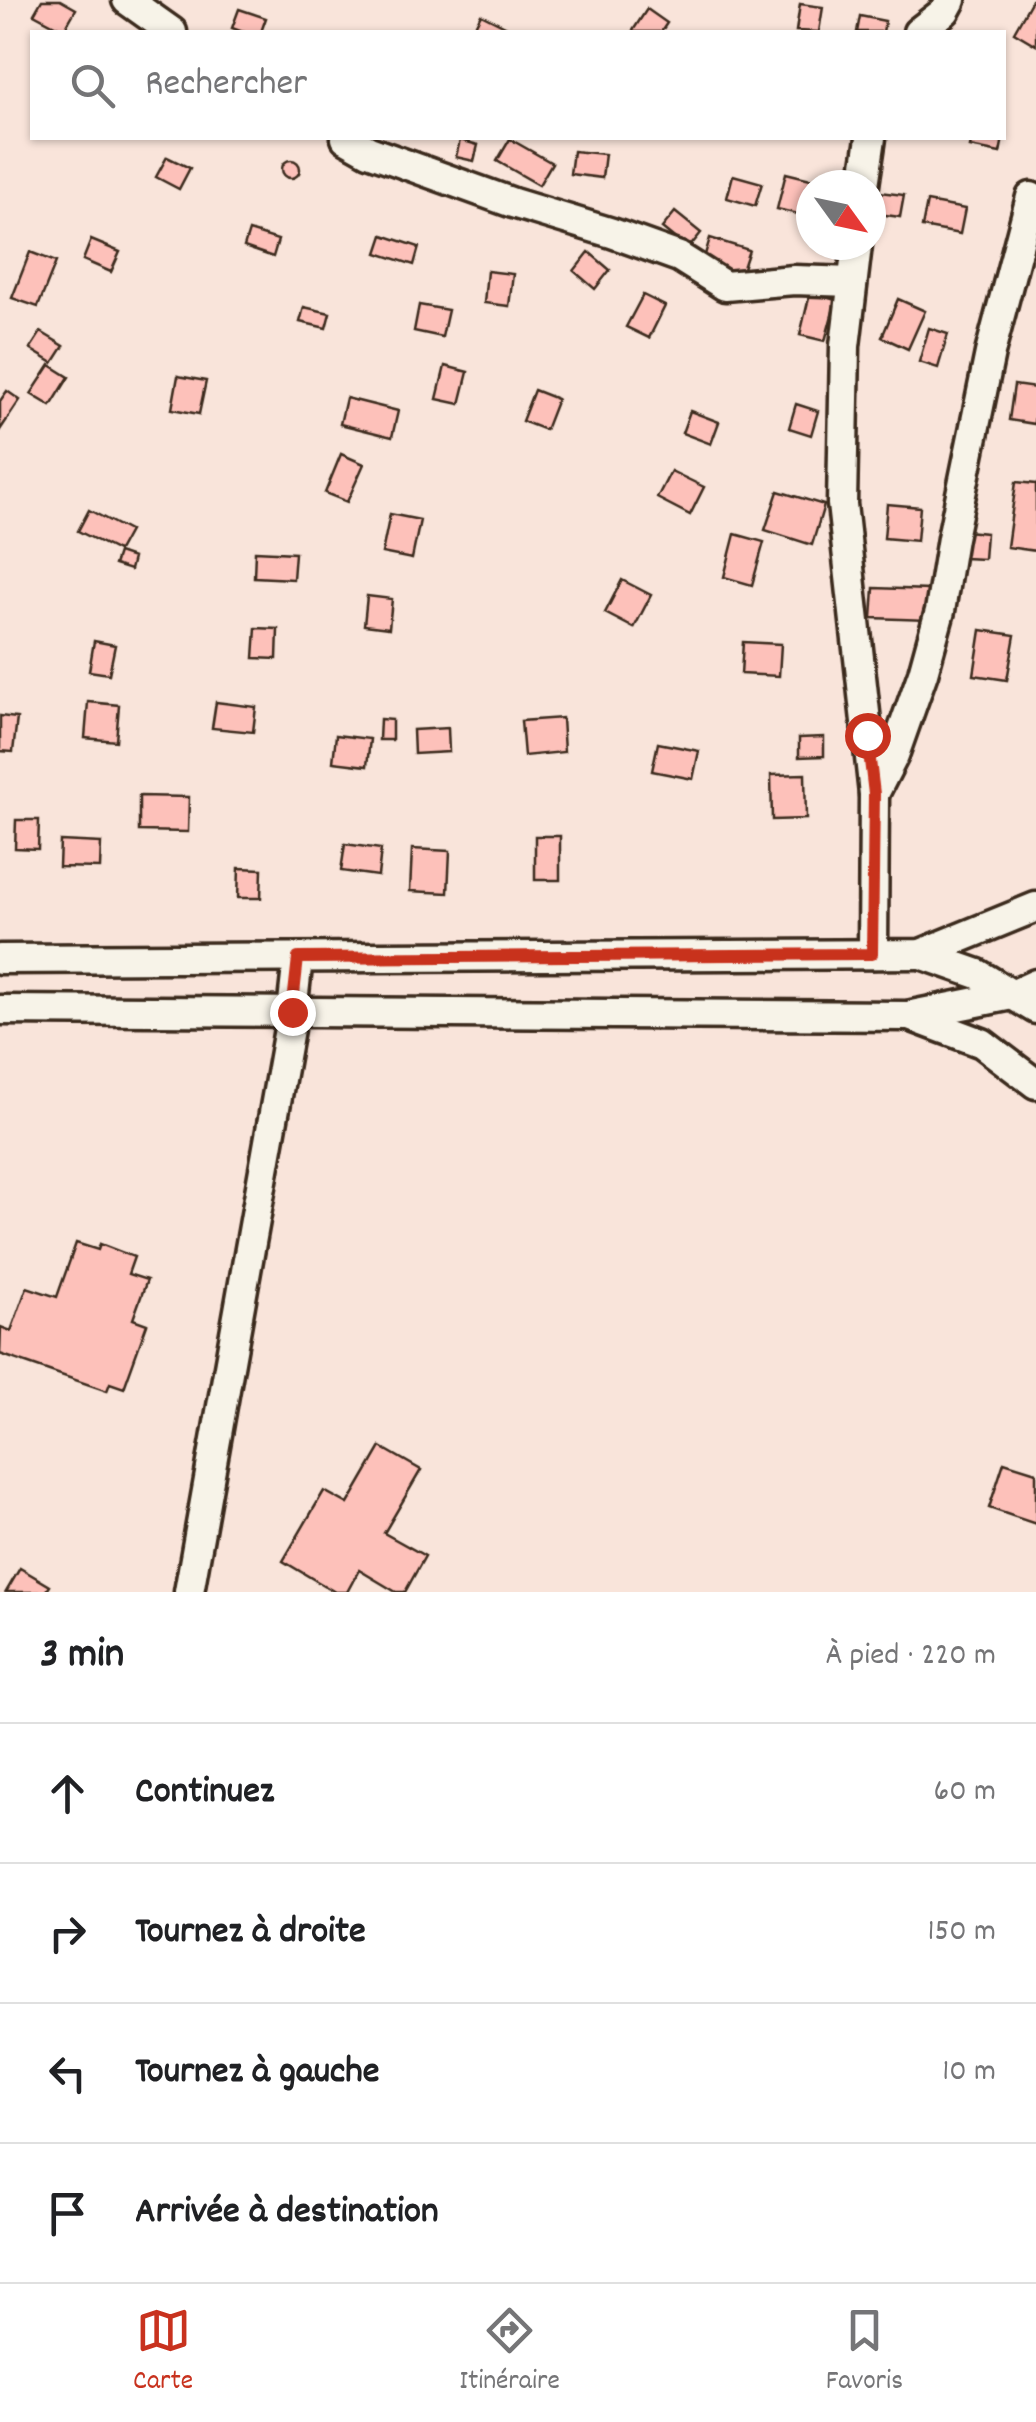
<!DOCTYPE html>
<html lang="fr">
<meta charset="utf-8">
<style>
:root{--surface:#fff;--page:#f6f6f6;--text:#202124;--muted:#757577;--line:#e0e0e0;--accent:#c8321e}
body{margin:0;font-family:Dekko,sans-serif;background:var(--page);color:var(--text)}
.compass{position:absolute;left:796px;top:170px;width:90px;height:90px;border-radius:50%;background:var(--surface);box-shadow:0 2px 8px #0004;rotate:123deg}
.stop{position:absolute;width:30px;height:30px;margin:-22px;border:8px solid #c8321e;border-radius:50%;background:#fff}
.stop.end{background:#c8321e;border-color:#fff;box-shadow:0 2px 10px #0008}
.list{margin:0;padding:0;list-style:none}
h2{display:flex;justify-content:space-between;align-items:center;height:130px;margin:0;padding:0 40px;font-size:42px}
h2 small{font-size:32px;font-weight:400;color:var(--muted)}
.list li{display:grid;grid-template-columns:65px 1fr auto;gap:30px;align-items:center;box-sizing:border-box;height:140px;padding:0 40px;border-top:2px solid var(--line)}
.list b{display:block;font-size:38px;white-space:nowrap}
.list em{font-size:32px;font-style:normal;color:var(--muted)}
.icon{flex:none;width:55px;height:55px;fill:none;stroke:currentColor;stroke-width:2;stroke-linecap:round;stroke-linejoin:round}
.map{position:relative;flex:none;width:1036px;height:1592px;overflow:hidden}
.search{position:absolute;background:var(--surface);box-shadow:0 2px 8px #0004;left:30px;right:30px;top:30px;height:110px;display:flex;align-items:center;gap:25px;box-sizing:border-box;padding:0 35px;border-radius:0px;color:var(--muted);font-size:38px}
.sheet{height:690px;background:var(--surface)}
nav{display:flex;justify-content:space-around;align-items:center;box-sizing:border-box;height:140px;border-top:2px solid var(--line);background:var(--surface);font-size:28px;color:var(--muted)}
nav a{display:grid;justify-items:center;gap:5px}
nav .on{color:var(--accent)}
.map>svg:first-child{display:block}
</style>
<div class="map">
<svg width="1036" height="1592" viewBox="0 0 1036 1592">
<rect width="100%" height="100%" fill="#f9e4da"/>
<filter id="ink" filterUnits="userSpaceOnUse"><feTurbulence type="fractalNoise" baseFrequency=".01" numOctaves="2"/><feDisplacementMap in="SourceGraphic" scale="20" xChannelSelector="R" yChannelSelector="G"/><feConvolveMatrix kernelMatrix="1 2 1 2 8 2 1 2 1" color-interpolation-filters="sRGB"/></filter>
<g filter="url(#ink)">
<g fill="#fdc1ba" stroke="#3b2a1e" stroke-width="2.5">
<path d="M 42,0 L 60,0 L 76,9 L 64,30 L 34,14 Z"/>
<path d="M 1032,0 L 1036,0 L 1036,45 L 1014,32 Z"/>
<path d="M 800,4 L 823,7 L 819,32 L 796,31 Z"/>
<path d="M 239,9 L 266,18 L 261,32 L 243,32 L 232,28 Z"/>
<path d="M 647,9 L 667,23 L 661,32 L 632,32 Z"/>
<path d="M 481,14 L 511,29 L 509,32 L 488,32 L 475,26 Z"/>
<path d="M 860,16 L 885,21 L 883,32 L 857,32 Z"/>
<path d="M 972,138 L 1003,138 L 1000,153 L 970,147 Z"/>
<path d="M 510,139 L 552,163 L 539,185 L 497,161 Z"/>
<path d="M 460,140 L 478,145 L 474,161 L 456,157 Z"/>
<path d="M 573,151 L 605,154 L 602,178 L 570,174 Z"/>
<path d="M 167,157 L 190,168 L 179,189 L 156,177 Z"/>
<circle cx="291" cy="169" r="9"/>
<path d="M 786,173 L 831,184 L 811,185 L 811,217 L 777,209 Z"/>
<path d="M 733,175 L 762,183 L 755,206 L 727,198 Z"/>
<path d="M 871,191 L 904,195 L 900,217 L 871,213 Z"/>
<path d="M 927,202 L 965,209 L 960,234 L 922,227 Z"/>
<path d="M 675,212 L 701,233 L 688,249 L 662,228 Z"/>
<path d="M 249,231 L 278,240 L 273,257 L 244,247 Z"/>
<path d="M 383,235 L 419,247 L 414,265 L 377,253 Z"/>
<path d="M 710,238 L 749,250 L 740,277 L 702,265 Z"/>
<path d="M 91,240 L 120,252 L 111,272 L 83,260 Z"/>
<path d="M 30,252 L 56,262 L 38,307 L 12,298 Z"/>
<path d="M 589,252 L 610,270 L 595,289 L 574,271 Z"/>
<path d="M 487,271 L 513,274 L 509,306 L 484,303 Z"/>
<path d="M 810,293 L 836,300 L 825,341 L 800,335 Z"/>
<path d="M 643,295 L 665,306 L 649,338 L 626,327 Z"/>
<path d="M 898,299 L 925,311 L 908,349 L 882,337 Z"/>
<path d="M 419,305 L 448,310 L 442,337 L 414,331 Z"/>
<path d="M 304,307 L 330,313 L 326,328 L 300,322 Z"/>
<path d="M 929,328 L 948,334 L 938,368 L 919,362 Z"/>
<path d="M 41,332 L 64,346 L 53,363 L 30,349 Z"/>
<path d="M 50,365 L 69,377 L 51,406 L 31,394 Z"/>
<path d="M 445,366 L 468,372 L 460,404 L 437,399 Z"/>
<path d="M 178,376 L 206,381 L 199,414 L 172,409 Z"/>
<path d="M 1014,385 L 1036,388 L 1034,424 L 1009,420 Z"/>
<path d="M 534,390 L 557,399 L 545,430 L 522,421 Z"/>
<path d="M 7,391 L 20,400 L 0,430 L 0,401 Z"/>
<path d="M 346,398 L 398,411 L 392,437 L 340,424 Z"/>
<path d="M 796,404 L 818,411 L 811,435 L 789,428 Z"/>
<path d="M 690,411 L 719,422 L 711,444 L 682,433 Z"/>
<path d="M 341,454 L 364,464 L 347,502 L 325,493 Z"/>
<path d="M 671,471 L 704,487 L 690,515 L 657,498 Z"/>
<path d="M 1016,482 L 1036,484 L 1036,551 L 1007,547 Z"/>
<path d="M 778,491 L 824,505 L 812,545 L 765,530 Z"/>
<path d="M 887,504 L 920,507 L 917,541 L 884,538 Z"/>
<path d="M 89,510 L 129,531 L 118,551 L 78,531 Z"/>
<path d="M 390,514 L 420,520 L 412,559 L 382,553 Z"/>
<path d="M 965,531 L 986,533 L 984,559 L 963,558 Z"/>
<path d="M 735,534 L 764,542 L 752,585 L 724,577 Z"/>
<path d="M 255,551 L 295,553 L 293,579 L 254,577 Z"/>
<path d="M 118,553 L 133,558 L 130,570 L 114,565 Z"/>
<path d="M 622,580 L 651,595 L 634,628 L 605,613 Z"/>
<path d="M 874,588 L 929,590 L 928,620 L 872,618 Z"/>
<path d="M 367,596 L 392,599 L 389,628 L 364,625 Z"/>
<path d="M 256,628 L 278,629 L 277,659 L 254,658 Z"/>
<path d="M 981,630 L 1015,635 L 1007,680 L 974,675 Z"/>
<path d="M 94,641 L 115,645 L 109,674 L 89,671 Z"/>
<path d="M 743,642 L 781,644 L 779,676 L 741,674 Z"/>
<path d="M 88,702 L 119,705 L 116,741 L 85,738 Z"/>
<path d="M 216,702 L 256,707 L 253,732 L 212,728 Z"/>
<path d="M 0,716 L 17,718 L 13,752 L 0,751 Z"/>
<path d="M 562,718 L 564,752 L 524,756 L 521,721 Z"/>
<path d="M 380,719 L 392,720 L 392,740 L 379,740 Z"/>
<path d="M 448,728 L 449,752 L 414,754 L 413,730 Z"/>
<path d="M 336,735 L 370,739 L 367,766 L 333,762 Z"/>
<path d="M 824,737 L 824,756 L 799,757 L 799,738 Z"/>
<path d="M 658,743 L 699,751 L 693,779 L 652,771 Z"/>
<path d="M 805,774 L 806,819 L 772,820 L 771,775 Z"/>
<path d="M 139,796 L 189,797 L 188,832 L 139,831 Z"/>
<path d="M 16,820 L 39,820 L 38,849 L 15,848 Z"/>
<rect x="535" y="836" width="25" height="44"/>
<path d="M 60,841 L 101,843 L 100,868 L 59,867 Z"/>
<path d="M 345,844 L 381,849 L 378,876 L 341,871 Z"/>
<path d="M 412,849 L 450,851 L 448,893 L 410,891 Z"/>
<path d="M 239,868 L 262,869 L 261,898 L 238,898 Z"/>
<path d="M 76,1243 L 98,1250 L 100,1244 L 134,1257 L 128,1274 L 147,1280 L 133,1319 L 147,1324 L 124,1388 L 110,1383 L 107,1391 L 0,1354 L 1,1327 L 11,1331 L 27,1287 L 57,1297 Z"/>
<path d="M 381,1447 L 421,1470 L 384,1533 L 425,1556 L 405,1592 L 396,1592 L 359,1570 L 347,1592 L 335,1592 L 283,1561 L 324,1491 L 348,1504 Z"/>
<path d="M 1004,1462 L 1036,1472 L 1036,1524 L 989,1508 Z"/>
<path d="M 20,1568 L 50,1586 L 46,1592 L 6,1592 Z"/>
</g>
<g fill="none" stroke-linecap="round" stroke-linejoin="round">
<defs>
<g id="minor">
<path d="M 127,0 L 172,32"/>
<path d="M 918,32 L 945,11 L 951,0"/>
<path d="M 346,138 L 369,151 L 513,203 L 612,233 L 679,257 L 725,286 L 794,280 L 852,282"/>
<path d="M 864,185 L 871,138"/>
<path d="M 857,245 L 845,346 L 842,504 L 874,794 L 873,954"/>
<path d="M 874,794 L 894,755 L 923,673 L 940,611 L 952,538 L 990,353 L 1031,197"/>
<path d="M 921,954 L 978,974 L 1036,1009"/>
<path d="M 0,959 L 921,954 L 1036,907"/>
<path d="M 0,1010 L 910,1016 L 982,1043 L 1036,1084"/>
<path d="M 912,1015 L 1012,995 L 1036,984"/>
<path d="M 189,1592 L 292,1012 L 298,958"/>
</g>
</defs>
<use href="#minor" stroke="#3b2a1e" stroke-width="35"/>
<use href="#minor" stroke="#f7f3e8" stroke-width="28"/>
</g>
</g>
<g fill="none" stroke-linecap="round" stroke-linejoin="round" filter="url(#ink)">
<path stroke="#c8321e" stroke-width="12" d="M 292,1012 L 298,958 L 872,954 L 874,794 L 867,735"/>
</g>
</svg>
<svg class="compass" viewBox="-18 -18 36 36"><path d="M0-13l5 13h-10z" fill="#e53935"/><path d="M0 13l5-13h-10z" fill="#757577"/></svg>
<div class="stop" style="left:867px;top:735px"></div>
<div class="stop end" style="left:292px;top:1012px"></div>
<div class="search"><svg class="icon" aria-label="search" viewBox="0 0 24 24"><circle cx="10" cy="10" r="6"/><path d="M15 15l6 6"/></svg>Rechercher</div>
</div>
<section class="sheet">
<h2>3 min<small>À pied · 220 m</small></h2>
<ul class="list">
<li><svg class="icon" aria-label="ahead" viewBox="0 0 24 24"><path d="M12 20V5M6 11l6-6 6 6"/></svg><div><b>Continuez</b></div><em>60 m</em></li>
<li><svg class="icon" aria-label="right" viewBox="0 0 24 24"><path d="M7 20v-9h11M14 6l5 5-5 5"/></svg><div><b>Tournez à droite</b></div><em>150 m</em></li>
<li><svg class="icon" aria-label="left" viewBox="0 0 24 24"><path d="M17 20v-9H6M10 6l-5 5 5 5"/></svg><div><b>Tournez à gauche</b></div><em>10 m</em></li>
<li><svg class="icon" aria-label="arrive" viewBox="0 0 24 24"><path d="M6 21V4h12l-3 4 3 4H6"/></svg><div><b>Arrivée à destination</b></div></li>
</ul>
</section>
<nav>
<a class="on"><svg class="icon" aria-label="map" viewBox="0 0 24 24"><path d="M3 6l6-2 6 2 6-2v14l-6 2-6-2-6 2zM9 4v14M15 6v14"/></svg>Carte</a>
<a><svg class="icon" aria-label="directions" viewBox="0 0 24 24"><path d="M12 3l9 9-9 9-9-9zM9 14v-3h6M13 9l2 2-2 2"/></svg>Itinéraire</a>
<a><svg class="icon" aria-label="saved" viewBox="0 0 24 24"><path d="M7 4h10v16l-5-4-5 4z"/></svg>Favoris</a>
</nav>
